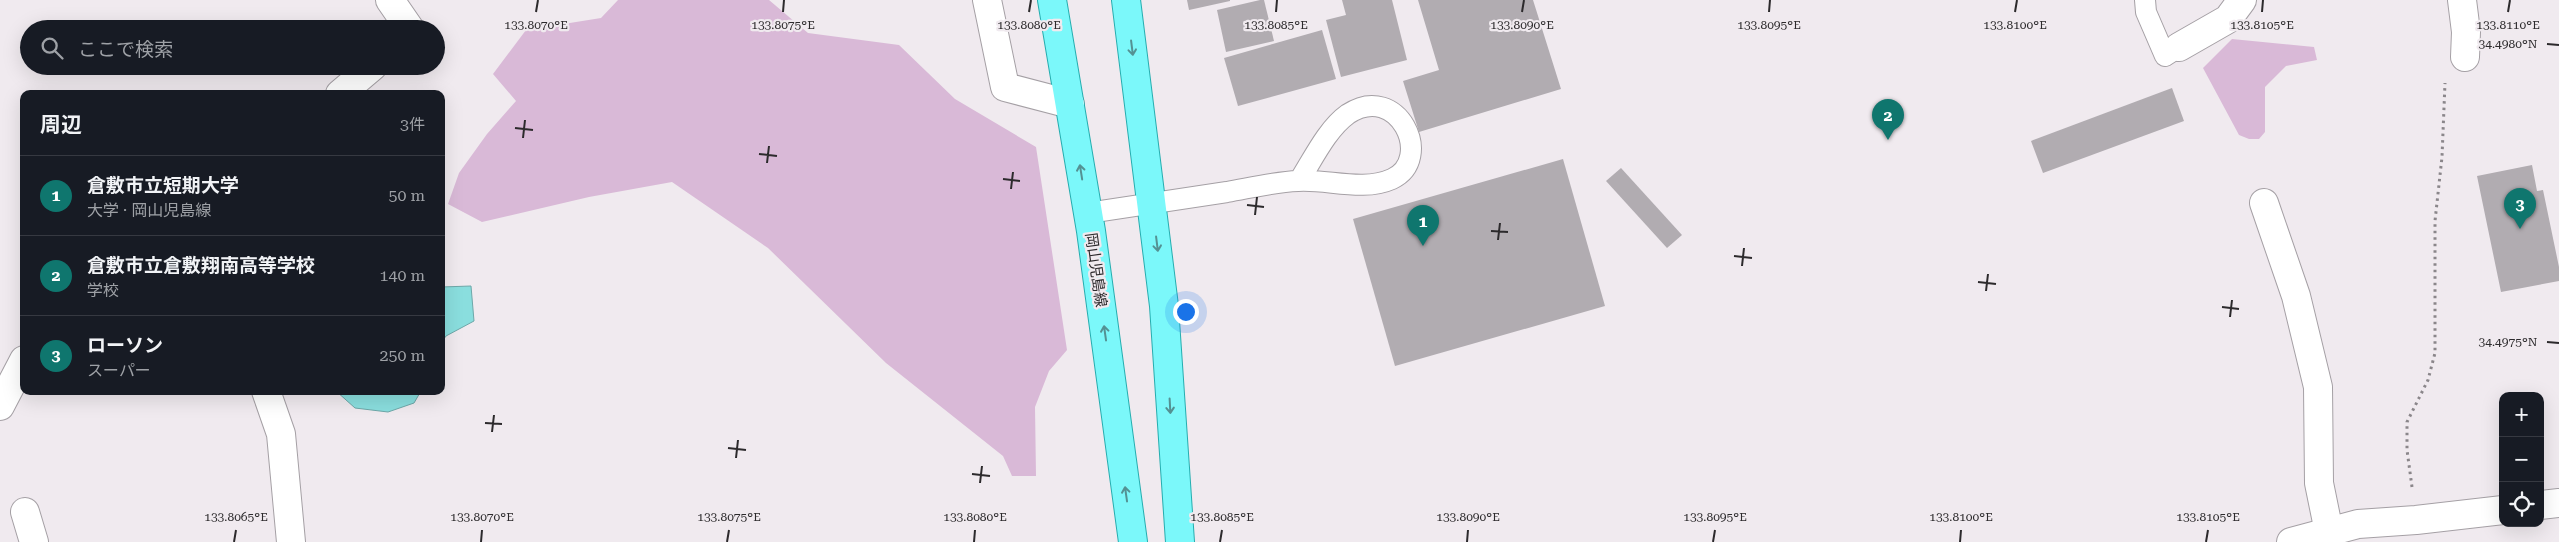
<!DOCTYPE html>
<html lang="ja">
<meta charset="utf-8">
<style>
:root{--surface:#171b24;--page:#20242c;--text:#f1f3f6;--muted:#9ea1a6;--line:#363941;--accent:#0f766e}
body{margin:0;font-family:"Roboto Serif","Noto Sans JP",serif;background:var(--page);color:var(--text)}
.controls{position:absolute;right:15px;bottom:15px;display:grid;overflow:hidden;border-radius:10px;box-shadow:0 5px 20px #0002}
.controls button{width:45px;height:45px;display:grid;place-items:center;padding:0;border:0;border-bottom:1px solid var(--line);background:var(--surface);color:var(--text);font:25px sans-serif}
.you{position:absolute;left:1185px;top:311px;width:18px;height:18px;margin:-12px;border:4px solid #fff;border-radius:50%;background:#1a73e8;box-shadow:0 0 0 8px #1a73e833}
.badge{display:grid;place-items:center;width:32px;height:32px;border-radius:50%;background:var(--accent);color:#fff;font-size:16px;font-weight:700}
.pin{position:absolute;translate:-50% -41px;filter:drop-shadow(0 1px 2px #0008)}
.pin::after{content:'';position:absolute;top:26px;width:18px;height:15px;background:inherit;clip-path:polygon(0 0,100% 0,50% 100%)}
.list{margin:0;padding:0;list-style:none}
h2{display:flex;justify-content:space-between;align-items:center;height:65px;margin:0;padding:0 20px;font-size:21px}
h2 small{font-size:16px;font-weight:400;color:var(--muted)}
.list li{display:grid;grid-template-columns:32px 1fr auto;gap:15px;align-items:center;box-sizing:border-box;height:80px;padding:0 20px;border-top:1px solid var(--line)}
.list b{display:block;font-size:19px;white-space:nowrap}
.list p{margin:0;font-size:16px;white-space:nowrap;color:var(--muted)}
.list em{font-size:16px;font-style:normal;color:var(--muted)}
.icon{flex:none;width:28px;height:28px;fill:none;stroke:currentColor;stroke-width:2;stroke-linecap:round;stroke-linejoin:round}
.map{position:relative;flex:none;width:2559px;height:542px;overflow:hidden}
.search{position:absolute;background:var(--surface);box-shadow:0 5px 20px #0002;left:20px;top:20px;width:425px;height:55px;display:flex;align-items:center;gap:12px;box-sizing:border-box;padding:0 18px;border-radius:28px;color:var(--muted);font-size:19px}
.panel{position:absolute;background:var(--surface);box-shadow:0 5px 20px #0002;left:20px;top:90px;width:425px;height:305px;border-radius:10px}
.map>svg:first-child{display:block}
</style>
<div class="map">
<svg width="2559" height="542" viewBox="0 0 2559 542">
<rect width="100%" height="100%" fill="#f0eaef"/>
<g fill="#d9b9d7">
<path d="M 618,0 L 769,0 L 808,33 L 899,45 L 955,99 L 1036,147 L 1067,350 L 1049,371 L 1035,407 L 1036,476 L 1012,476 L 1003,456 L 886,363 L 768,248 L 672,182 L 589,197 L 482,222 L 448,204 L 459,173 L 487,134 L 516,101 L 493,74 L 526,30 L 601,18 Z"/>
<path d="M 2232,39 L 2314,47 L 2317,60 L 2286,66 L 2265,87 L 2265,132 L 2259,139 L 2249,139 L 2239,135 L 2203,68 Z"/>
</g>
<g fill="#8adede" stroke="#6ea8a9">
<path d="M 471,286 L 474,321 L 446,336 L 441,343 L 441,287 Z"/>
<path d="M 336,391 L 421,391 L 414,403 L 388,412 L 355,408 Z"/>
</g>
<g fill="#b1acb1">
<path d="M 1187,0 L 1230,0 L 1230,1 L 1189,10 Z"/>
<path d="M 1260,0 L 1264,0 L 1274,41 L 1226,52 L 1217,10 Z"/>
<path d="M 1342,0 L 1392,0 L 1407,60 L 1341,77 L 1326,20 L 1346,15 Z"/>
<path d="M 1418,0 L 1533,0 L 1561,89 L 1419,132 L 1403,81 L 1439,70 Z"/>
<path d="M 1322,30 L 1336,79 L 1238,106 L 1224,58 Z"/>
<path d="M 2172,88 L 2184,121 L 2043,173 L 2031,141 Z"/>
<path d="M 1563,159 L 1605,306 L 1395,366 L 1353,219 Z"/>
<path d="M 2532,165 L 2537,191 L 2543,190 L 2559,267 L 2559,281 L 2501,292 L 2477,176 Z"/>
<path d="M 1621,168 L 1682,235 L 1667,248 L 1606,181 Z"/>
</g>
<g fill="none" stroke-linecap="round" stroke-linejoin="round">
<defs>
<g id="lane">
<path d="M 2145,0 L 2146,12 L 2165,56 L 2179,47"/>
<path d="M 1088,213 C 1134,206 1181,199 1227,192 C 1250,188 1274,182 1298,181 C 1328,179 1363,192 1392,179 C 1435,159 1398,81 1348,114 C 1327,129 1313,159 1299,181"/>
</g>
<g id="street">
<path d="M 390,0 L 410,29"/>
<path d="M 987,0 L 1005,87 L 1070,104"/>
<path d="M 2462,0 L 2466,32 L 2465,57"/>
<path d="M 2179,47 L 2228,19 L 2242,0"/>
<path d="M 340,94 L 373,66"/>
<path d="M 2264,203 L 2296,296 L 2318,387 L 2319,483 L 2329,532"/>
<path d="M 266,391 L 281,434 L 291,542"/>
<path d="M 0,406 L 24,360"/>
<path d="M 2540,505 L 2559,503"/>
<path d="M 25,512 L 34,542"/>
<path d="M 2291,542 L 2358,524 L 2416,520 L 2503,510"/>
</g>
<g id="primary">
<path d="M 1052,0 L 1091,231 L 1133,542"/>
<path d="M 1126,0 L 1164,306 L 1180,542"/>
</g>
</defs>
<use href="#lane" stroke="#a5a0a5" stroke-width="22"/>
<use href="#street" stroke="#a5a0a5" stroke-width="30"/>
<use href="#primary" stroke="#26adaf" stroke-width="30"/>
<path stroke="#8a868a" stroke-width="3" stroke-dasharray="2.5 4" stroke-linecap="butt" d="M 2412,487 L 2407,450 L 2407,422 L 2428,380 L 2435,353 L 2435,221 L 2442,157 L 2445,83"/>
<use href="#lane" stroke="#fff" stroke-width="20"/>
<use href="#street" stroke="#fff" stroke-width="28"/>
<use href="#primary" stroke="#7bf8fa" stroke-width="28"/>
</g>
<defs><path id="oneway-shaft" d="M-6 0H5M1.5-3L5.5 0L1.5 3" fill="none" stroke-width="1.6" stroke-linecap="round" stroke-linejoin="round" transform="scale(1.25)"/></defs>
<g stroke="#549193">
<use href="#oneway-shaft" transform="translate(1132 48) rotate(83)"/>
<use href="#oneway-shaft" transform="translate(1081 172) rotate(-99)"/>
<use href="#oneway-shaft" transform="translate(1157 244) rotate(83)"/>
<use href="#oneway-shaft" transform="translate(1105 333) rotate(-98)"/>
<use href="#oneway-shaft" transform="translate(1170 406) rotate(87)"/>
<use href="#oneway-shaft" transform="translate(1126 494) rotate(-98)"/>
</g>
<path fill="none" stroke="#2c2a2c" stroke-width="2" d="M 536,12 L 538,0M 783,12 L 784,0M 1029,12 L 1031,0M 1276,12 L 1277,0M 1522,12 L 1524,0M 1769,12 L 1770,0M 2015,12 L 2017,0M 2262,12 L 2263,0M 2508,12 L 2510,0M 2547,44 L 2559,45M 515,128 L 533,130M 523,138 L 525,120M 759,154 L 777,156M 767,163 L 769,146M 1003,179 L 1020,181M 1011,189 L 1013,172M 1247,205 L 1264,207M 1255,215 L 1257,197M 1491,231 L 1508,232M 1498,240 L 1500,223M 1734,256 L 1752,258M 1742,266 L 1744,248M 1978,282 L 1996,284M 1986,291 L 1988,274M 2222,307 L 2239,309M 2230,317 L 2232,300M 2547,342 L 2559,343M 485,423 L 502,424M 492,432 L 494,415M 728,448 L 746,450M 736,458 L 738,440M 972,474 L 990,476M 980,483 L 982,466M 234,542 L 236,530M 481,542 L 482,530M 727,542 L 729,530M 974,542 L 975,530M 1220,542 L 1222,530M 1467,542 L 1468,530M 1713,542 L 1715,530M 1960,542 L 1961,530M 2206,542 L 2208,530"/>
<g text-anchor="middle" stroke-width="4.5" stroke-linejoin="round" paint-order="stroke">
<g font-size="15" fill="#2c2a2c" stroke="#f0eaef">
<text transform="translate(1096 270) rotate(82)" y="5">岡山児島線</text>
</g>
</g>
<g font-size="12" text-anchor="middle" fill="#2c2a2c" stroke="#f0eaef" stroke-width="4.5" stroke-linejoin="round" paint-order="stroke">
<text x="536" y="29">133.8070°E</text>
<text x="783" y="29">133.8075°E</text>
<text x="1029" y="29">133.8080°E</text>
<text x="1276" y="29">133.8085°E</text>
<text x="1522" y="29">133.8090°E</text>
<text x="1769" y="29">133.8095°E</text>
<text x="2015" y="29">133.8100°E</text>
<text x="2262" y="29">133.8105°E</text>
<text x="2508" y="29">133.8110°E</text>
<text x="2508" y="48">34.4980°N</text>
<text x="2508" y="346">34.4975°N</text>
<text x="236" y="521">133.8065°E</text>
<text x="482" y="521">133.8070°E</text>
<text x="729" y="521">133.8075°E</text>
<text x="975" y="521">133.8080°E</text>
<text x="1222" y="521">133.8085°E</text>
<text x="1468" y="521">133.8090°E</text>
<text x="1715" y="521">133.8095°E</text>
<text x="1961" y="521">133.8100°E</text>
<text x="2208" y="521">133.8105°E</text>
</g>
</svg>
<div class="controls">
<button>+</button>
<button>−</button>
<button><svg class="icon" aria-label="locate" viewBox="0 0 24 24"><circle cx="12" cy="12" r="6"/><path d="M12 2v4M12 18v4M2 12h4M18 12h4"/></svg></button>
</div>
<div class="you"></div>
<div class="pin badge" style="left:1423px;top:246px">1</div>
<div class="pin badge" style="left:1888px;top:140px">2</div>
<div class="pin badge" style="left:2520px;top:229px">3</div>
<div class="search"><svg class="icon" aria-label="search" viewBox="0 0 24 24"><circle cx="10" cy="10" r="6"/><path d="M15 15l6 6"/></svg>ここで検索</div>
<section class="panel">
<h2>周辺<small>3件</small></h2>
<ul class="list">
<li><span class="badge">1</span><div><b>倉敷市立短期大学</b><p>大学 · 岡山児島線</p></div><em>50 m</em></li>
<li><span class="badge">2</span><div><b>倉敷市立倉敷翔南高等学校</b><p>学校</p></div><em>140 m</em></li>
<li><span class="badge">3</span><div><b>ローソン</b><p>スーパー</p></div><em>250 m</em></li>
</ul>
</section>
</div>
